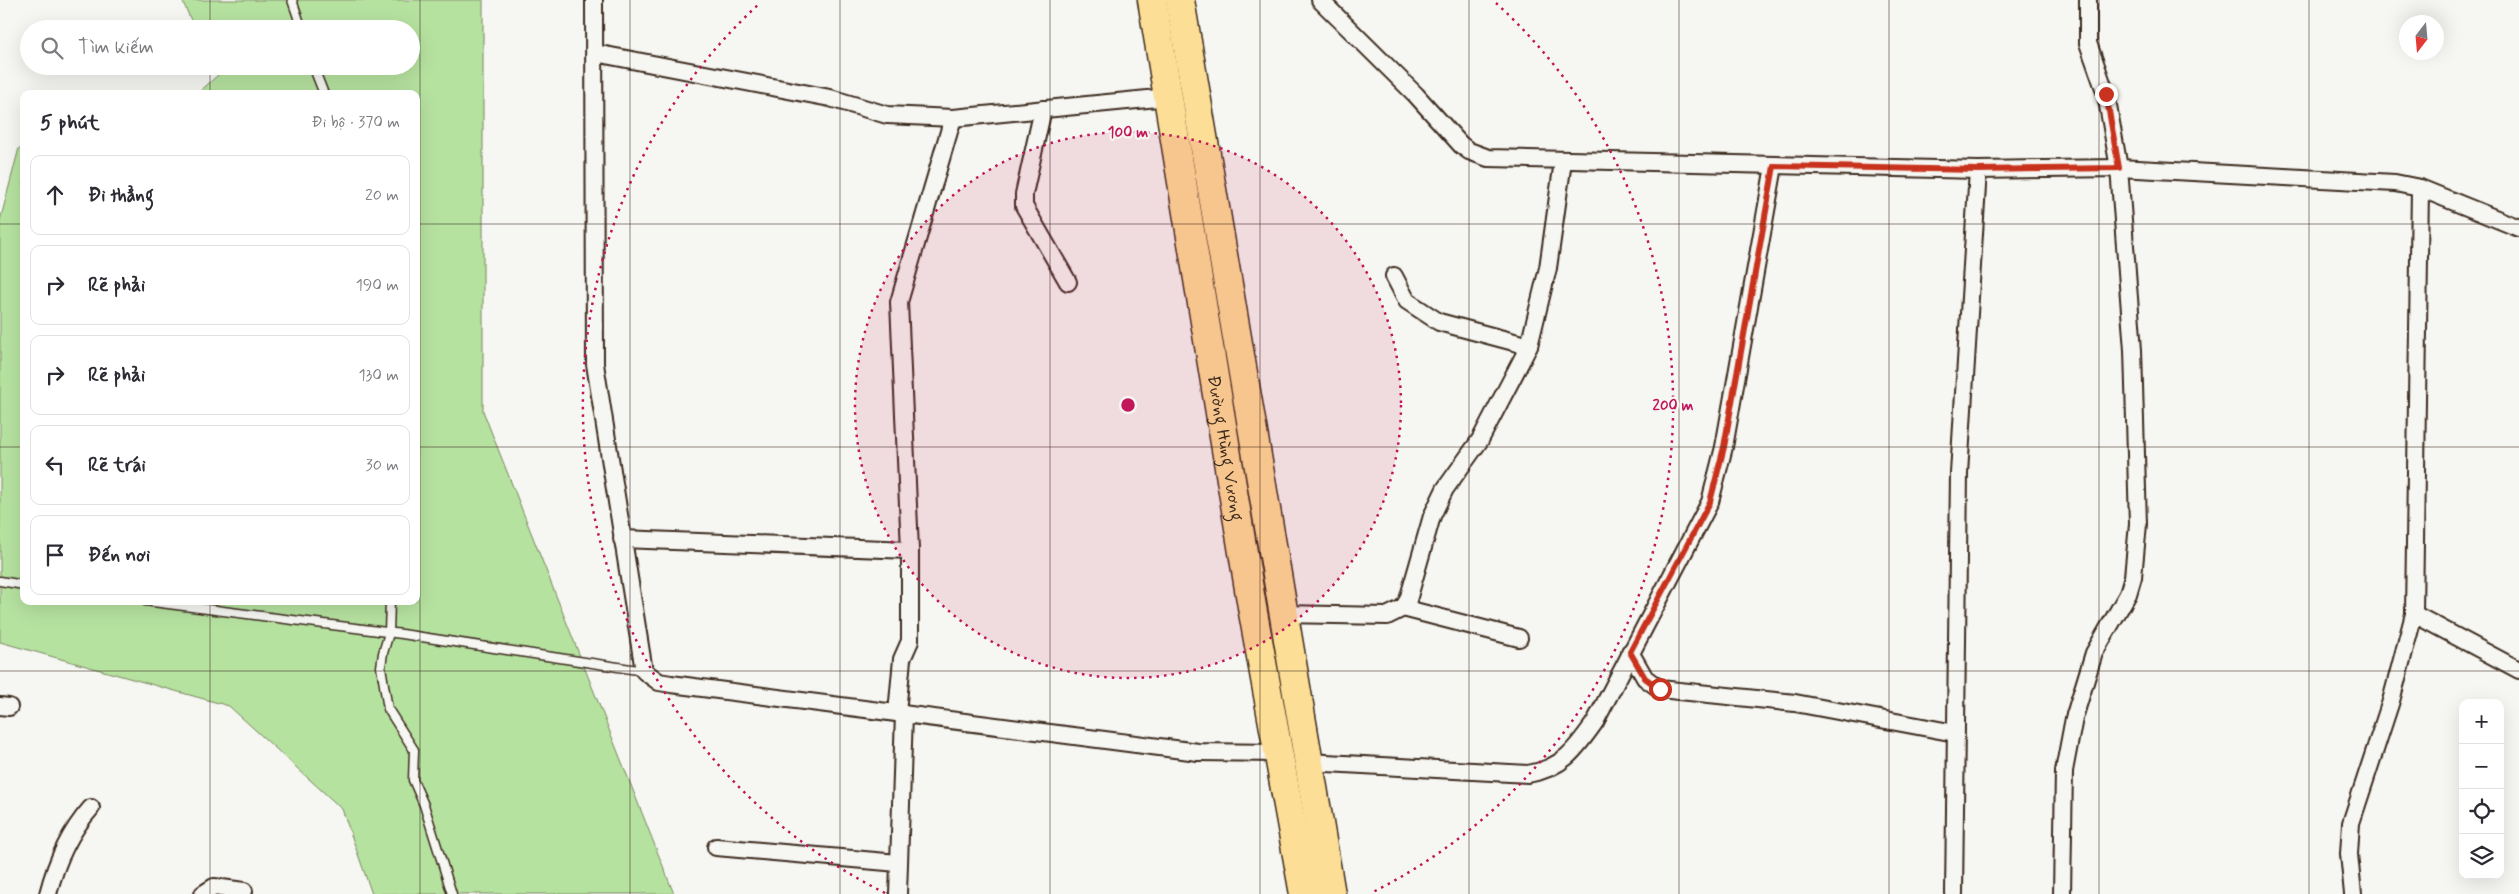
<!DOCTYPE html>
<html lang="vi">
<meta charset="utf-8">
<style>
:root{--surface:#fff;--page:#f2f2f3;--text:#2b2b33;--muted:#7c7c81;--line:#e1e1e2}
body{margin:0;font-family:Mynerve,sans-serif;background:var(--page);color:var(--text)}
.controls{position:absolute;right:15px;bottom:15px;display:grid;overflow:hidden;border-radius:10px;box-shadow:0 5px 20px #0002}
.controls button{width:45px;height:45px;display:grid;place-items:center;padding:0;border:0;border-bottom:1px solid var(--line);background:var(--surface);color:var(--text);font:25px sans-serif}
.compass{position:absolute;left:2399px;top:15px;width:45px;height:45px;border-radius:50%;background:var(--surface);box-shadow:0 5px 20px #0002;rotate:196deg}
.stop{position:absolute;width:15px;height:15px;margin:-11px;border:4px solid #c8321e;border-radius:50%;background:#fff}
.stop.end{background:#c8321e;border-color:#fff;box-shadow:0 1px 5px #0008}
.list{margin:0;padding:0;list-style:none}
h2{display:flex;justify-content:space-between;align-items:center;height:65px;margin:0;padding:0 20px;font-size:21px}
h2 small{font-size:16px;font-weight:400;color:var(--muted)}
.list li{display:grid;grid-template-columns:32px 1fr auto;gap:15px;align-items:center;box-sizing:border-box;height:80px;margin:0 10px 10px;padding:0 10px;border:1px solid var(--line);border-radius:10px}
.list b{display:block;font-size:19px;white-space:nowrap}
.list em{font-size:16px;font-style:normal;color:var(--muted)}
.icon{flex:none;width:28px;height:28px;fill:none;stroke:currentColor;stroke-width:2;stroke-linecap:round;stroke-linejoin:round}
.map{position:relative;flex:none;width:2519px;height:894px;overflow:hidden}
.search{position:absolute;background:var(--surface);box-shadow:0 5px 20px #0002;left:20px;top:20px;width:400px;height:55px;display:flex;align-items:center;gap:12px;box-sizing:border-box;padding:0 18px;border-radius:28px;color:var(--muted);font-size:19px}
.panel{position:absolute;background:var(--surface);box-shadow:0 5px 20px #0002;left:20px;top:90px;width:400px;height:515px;border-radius:10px}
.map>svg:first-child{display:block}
</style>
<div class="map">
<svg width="2519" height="894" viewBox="0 0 2519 894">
<rect width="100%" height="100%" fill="#f6f6f2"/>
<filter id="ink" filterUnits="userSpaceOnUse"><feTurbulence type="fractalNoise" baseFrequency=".02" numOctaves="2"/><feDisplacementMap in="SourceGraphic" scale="10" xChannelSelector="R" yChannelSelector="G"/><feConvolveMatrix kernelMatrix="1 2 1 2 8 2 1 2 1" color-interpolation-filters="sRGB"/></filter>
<g filter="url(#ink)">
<path fill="#b6e2a0" stroke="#78865f" d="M 182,0 L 483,0 L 483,411 L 674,894 L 372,894 L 342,809 L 229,706 L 0,642 L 0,221 L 19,148 L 24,150 L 24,601 L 416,601 L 416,94 L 197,94 L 228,66 L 411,66 L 411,29 L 195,29 Z"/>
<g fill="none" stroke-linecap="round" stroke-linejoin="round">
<defs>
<g id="lane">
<path d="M 292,0 L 302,29"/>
<path d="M 313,66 L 324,94"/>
<path d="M 0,581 L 24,585"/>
<path d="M 145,601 L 402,634 L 644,671"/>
<path d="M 390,601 L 389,633 L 383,653 L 381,667 L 388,709 L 414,750 L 413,780 L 424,805 L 452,894"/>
</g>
<g id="street">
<path d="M 594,0 L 595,364 L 644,671 L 659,682 L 671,684 L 1198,752 L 1280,753"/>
<path d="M 1320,0 L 1416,95 L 1461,145 L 1469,151 L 1488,158 L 1978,170 L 2119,168 L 2395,183 L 2420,188 L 2519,228"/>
<path d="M 595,53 L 830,98 L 887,115 L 953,118 L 1168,97"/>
<path d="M 1043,109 L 1024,194 L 1024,206 L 1068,282"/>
<path d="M 1394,276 L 1407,301 L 1439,322 L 1529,346"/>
<path d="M 622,539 L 910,550"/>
<path d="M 1403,608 L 1519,638"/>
<path d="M 1282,614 L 1387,616 L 1403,608 L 1408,600 L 1432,516 L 1445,489 L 1480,440 L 1529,346 L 1548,268 L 1563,161"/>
<path d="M 2414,614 L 2519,670"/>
<path d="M 1630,652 L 1645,678 L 1660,689 L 1795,703 L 1955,733"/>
<path d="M 0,706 L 9,707"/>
<path d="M 897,713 L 902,659 L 910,641 L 910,550 L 899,302 L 953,118"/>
<path d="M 1308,762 L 1528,774 C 1563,768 1576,749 1595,722 L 1710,502 L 1724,447 L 1774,166"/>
<path d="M 716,847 L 898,863"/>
<path d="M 48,894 C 56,862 69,833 91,808"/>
<path d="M 203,894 L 214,887 L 244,891"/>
<path d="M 898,894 L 904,714"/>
<path d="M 1954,894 L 1959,473 L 1978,170"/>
<path d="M 2062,894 L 2064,771 L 2074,718 L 2094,653 L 2128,594 L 2133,577 L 2138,524 L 2133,350 L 2119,168 L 2106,94 L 2088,43 L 2088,0"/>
<path d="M 2353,894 L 2349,854 L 2351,823 L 2391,701 L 2414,614 L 2420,188"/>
</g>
<g id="highway">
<path id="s1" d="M 1152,0 L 1252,607 L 1304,894"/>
<path d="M 1180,0 L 1331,894"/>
</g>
</defs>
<use href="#lane" stroke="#3b2a1e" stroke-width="11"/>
<use href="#street" stroke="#3b2a1e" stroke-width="20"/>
<use href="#highway" stroke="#3b2a1e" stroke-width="31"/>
<use href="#lane" stroke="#f6f6f2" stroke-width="8"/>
<use href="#street" stroke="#f6f6f2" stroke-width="16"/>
<use href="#highway" stroke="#fdde96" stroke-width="28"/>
</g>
</g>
<g fill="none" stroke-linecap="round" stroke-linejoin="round" filter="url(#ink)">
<path stroke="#c8321e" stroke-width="6" d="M 1660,689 L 1645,678 L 1630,652 L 1710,502 L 1724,447 L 1774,166 L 1978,170 L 2119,168 L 2106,94"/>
</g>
<path fill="none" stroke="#3b2a1e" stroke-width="1" stroke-opacity="0.55" d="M 210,0 L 210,29M 420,0 L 420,894M 630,0 L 630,894M 840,0 L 840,894M 1050,0 L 1050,894M 1260,0 L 1260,894M 1469,0 L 1469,894M 1679,0 L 1679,894M 1889,0 L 1889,894M 2099,0 L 2099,894M 2309,0 L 2309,894M 210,66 L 210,94M 0,224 L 24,224M 416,224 L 2519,224M 0,447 L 24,447M 416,447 L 2519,447M 210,601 L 210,894M 0,671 L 2519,671"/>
<circle cx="1128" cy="405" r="273" fill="#c2185b" fill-opacity=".12"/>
<g fill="none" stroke="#c2185b" stroke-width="2.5" stroke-dasharray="2.5 5">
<circle cx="1128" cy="405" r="273"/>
<path d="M885 893A545 545 0 0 1 760 3M1496 3A545 545 0 0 1 1371 893"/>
</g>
<g text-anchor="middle" stroke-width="4.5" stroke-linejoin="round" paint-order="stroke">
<g font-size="18" fill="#3b2a1e" stroke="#f6f6f2">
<text dy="6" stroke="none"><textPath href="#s1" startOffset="454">Đường Hùng Vương</textPath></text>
</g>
</g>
<circle cx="1128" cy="405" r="8" fill="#c2185b" stroke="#f6f6f2" stroke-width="2.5"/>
<g font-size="15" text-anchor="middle" font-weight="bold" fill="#c2185b" stroke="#f6f6f2" stroke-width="4.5" stroke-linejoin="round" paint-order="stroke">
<text x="1128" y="137">100 m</text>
<text x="1673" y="410">200 m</text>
</g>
</svg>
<div class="controls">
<button>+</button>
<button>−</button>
<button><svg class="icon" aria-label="locate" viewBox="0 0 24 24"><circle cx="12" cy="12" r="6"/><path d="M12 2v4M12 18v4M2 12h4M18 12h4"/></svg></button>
<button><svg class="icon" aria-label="layers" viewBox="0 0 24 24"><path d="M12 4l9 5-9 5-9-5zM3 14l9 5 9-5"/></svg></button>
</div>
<svg class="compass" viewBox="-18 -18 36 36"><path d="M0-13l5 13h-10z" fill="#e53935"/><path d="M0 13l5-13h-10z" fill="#7c7c81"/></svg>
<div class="stop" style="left:1660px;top:689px"></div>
<div class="stop end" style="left:2106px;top:94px"></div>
<div class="search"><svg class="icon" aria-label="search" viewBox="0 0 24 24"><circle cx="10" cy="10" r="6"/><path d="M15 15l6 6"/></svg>Tìm kiếm</div>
<section class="panel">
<h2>5 phút<small>Đi bộ · 370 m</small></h2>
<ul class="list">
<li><svg class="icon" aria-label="ahead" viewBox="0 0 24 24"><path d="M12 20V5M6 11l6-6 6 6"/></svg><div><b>Đi thẳng</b></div><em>20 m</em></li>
<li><svg class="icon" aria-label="right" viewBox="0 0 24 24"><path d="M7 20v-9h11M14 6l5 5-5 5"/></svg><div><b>Rẽ phải</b></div><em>190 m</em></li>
<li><svg class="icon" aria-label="right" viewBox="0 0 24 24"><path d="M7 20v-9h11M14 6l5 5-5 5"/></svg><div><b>Rẽ phải</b></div><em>130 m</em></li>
<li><svg class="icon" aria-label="left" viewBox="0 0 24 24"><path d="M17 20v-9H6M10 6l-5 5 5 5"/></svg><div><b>Rẽ trái</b></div><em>30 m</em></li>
<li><svg class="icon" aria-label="arrive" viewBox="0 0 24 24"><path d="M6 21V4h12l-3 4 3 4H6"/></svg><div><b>Đến nơi</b></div></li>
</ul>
</section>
</div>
